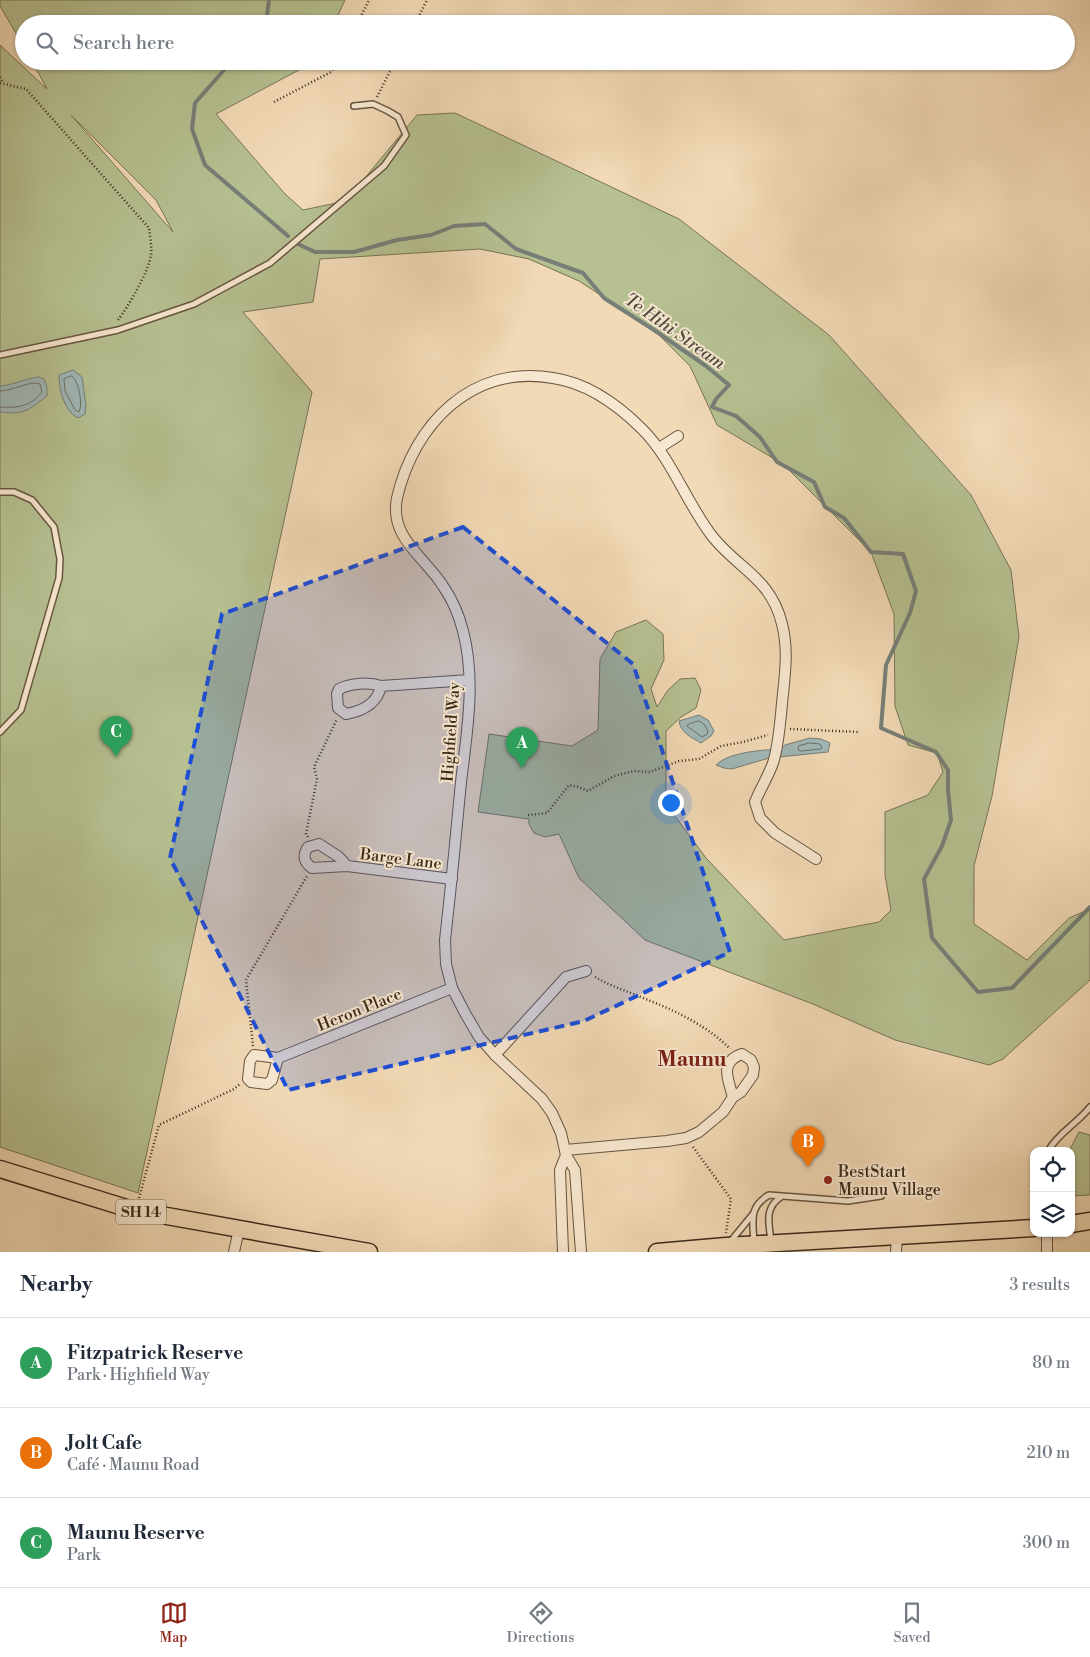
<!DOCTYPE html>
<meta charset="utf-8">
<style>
:root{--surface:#fff;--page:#f6f6f7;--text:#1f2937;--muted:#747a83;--line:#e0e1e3;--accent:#8f2418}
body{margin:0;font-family:"Libre Bodoni",serif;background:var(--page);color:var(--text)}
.controls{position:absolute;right:15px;bottom:15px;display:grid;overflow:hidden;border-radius:10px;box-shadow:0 1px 4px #0004}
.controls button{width:45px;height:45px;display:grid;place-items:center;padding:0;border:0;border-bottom:1px solid var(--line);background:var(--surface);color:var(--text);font:25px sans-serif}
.you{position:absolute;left:670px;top:802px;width:18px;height:18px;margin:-12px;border:4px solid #fff;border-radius:50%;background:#1a73e8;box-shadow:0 0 0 8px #1a73e833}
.badge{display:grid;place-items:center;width:32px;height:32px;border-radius:50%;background:var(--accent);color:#fff;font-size:16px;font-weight:700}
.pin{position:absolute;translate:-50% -41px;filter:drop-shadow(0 1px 2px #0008)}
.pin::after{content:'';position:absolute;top:26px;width:18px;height:15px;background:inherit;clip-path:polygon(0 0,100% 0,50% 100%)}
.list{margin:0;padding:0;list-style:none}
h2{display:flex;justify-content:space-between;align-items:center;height:65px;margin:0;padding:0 20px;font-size:21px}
h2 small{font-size:16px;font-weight:400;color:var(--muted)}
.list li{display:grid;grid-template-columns:32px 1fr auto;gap:15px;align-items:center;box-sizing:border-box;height:90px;padding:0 20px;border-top:1px solid var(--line)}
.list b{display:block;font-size:19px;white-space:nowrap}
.list p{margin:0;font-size:16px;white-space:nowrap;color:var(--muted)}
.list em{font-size:16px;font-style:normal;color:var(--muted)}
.icon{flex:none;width:28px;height:28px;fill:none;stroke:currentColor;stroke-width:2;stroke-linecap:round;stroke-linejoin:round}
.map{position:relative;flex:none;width:1090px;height:1252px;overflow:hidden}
.search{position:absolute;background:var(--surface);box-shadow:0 1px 4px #0004;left:15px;right:15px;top:15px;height:55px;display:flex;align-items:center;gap:12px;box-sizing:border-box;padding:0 18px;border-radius:28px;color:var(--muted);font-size:19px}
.sheet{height:335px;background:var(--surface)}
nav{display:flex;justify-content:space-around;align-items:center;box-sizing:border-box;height:70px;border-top:1px solid var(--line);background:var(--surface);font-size:14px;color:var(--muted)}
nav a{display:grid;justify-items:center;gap:2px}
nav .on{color:var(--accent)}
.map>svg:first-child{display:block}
</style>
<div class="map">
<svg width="1090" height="1252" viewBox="0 0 1090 1252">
<rect width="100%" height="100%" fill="#f2dab6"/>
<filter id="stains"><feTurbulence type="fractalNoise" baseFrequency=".004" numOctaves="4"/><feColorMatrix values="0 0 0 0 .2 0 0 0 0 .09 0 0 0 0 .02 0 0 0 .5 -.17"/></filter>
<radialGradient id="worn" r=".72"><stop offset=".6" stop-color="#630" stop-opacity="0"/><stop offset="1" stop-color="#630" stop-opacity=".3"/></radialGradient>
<g fill="#b6c091" stroke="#787455" fill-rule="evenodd">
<path d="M 0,0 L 345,0 L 334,24 L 24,24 L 24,47 L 0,6 Z"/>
<path d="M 0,45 L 47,89 L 32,61 L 316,61 L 216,114 L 285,194 L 303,210 L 346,201 L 417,115 L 455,113 L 679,219 L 829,335 L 971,495 L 1011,570 L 1019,637 L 992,796 L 974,866 L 974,924 L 1027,960 L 1069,918 L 1090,909 L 1090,980 L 1003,1059 L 989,1065 L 895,1040 L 813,1004 L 645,940 L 579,878 L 559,834 L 545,837 L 534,833 L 529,824 L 529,819 L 478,812 L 489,734 L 572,746 L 598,730 L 600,659 L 616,632 L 646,620 L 663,634 L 664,660 L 651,689 L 657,707 L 668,690 L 680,679 L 695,678 L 701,690 L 696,708 L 681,717 L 666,731 L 666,804 L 706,858 L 784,940 L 879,922 L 891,910 L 885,875 L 885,812 L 928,795 L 943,772 L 937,753 L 908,745 L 895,706 L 894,614 L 871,552 L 783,464 L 717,425 L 690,366 L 654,330 L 579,281 L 529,259 L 480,249 L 320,259 L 313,302 L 243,312 L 312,392 L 138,1193 L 0,1147 ZM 71,115 L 156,200 L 173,232 Z"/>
<path d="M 1079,1132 L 1090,1135 L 1090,1195 L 1071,1196 L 1071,1151 L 1069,1151 Z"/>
</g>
<g fill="#a0b8b8" stroke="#777f78">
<path d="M 73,370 L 82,377 L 86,405 L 85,414 L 78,418 C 64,411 59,390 59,375 Z"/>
<path d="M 39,377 L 44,379 L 47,387 L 47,396 C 28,410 26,415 0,412 L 0,386 C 14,385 26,378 39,377 Z"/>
<path d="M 699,715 L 708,720 L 714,731 L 711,736 L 701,743 C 692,738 680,732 679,721 Z"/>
<path d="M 810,738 L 821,739 L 830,743 L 828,752 L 769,758 L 732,769 L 724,768 L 716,765 C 729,752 762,750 780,749 L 785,745 Z"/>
</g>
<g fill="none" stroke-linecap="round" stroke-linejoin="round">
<g stroke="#6c7068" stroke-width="1">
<path d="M 72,376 C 79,381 83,405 79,412 L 75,410 L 65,391 L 64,379 Z"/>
<path d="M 0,391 C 12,391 31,380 40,384 L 42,392 C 30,407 18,408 0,407"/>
<path d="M 699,721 L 704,724 L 708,731 L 707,734 L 702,737 L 687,726 L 689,724 Z"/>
<path d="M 810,743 L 820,744 L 822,748 L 820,749 L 801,751 L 798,750 L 799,746 Z"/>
</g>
<g stroke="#777f78" stroke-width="4">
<path d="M 266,24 L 269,0"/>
<path d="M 232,61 L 195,103 L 192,129 L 205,165 L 288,236"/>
<path d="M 298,244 L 315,252 L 354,252 L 397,240 L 431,235 L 454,226 L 485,224 L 516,249 L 583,273 L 604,298 L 654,330 L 706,366 L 729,385 L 716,399 L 712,407 L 736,416 L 760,437 L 777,462 L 814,482 L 825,507 L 844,518 L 871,552 L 903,554 L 916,591 L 910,613 L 886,665 L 881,728 L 936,752 L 948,770 L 948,790 L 951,820 L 942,846 L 924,879 L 932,938 L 978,992 L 1012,988 L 1090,907"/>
</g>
<defs>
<g id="lane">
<path d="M 0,355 L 118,330 L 194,304 L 270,263 L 384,166 L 406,135 L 398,117 L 388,111 L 373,104 L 354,106"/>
<path d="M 0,492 L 14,492 L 32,500 L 54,527 L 60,559 L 59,578 L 21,710 L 0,732"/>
<path d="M 1048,1151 C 1059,1132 1078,1123 1090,1107"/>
<path d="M 771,1241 C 769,1223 764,1208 781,1197"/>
<path d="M 730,1242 L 753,1214"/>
<path d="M 754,1243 C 753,1222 748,1207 769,1195 L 848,1201 L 881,1196"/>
</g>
<g id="street">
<path d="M 659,448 L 678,436"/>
<path d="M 381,686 C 377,704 363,711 346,714 L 338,708 L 337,694 L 339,689 C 351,683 369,682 381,686 L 469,680"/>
<path d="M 347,866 L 312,868 C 304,862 302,856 308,847 L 319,844 L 339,857 L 347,866 L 452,879"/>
<path d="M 495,1055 L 566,977 L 586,971"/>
<path d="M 278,1058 L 272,1080 L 267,1084 L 251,1082 L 248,1079 L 250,1061 L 254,1055 L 278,1058 L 452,988"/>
<path d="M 565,1150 L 667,1141 L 686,1138 L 699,1132 L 723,1112 L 733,1097 L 741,1092 L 753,1075 L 754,1067 L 751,1060 L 742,1054 C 719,1062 728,1079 733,1097"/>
<path d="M 1047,1233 L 1047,1252"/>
<path d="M 234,1252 L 239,1229"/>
<path d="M 563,1252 L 560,1170 L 566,1155"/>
<path d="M 581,1252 L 575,1170 L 566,1155 L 561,1133 L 552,1113 L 542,1099 L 495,1055 L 479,1037 L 465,1013 L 452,988 L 446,964 L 445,940 C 451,887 456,835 461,782 C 467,732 476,680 463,631 C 459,615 452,599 443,586 C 425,557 389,538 397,498 C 414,424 472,364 553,378 C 587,383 618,405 642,429 C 672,459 686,502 712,536 C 738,569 771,578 782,624 C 790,655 783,685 781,715 C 779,731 778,748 773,763 C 768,777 760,789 755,802 L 760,818 L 775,833 L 816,859"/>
<path d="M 896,1252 L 897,1235"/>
</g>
<g id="primary">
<path d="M 0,1169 L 133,1210 L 369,1252"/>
<path d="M 1071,1224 L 1090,1221"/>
<path d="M 657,1252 L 726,1246 L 1034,1228"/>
</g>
</defs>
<use href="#lane" stroke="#675540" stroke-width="8"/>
<use href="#street" stroke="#675540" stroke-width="12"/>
<use href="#primary" stroke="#392919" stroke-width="19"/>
<g stroke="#392919" stroke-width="2.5" stroke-dasharray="1 2.5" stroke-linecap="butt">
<path d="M 357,24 L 369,0"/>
<path d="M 415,24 L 427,0"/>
<path d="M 0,77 L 3,83"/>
<path d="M 0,83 L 26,89 L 149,228 C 150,236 152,246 151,255 C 149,271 128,307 118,320"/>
<path d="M 377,97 L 389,73 L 397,61"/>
<path d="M 274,102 L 331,72 L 338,61"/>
<path d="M 790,729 L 860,732"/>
<path d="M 528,815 L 547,813 L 569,785 L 578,787 L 588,791 L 614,776 L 634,771 L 650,772 L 679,761 L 699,759 L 721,746 L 743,742 L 768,735"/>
<path d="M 308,837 L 306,834 L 317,779 L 314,767 L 337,719"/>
<path d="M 595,977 C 612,987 630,992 648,1000 C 674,1010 711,1028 730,1049"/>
<path d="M 253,1046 L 246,980 L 307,876"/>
<path d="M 693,1147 L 731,1199 L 726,1233"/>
<path d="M 139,1198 L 159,1125 L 234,1089 L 240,1084"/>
</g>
<use href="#lane" stroke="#f7e7d0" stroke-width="5"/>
<use href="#street" stroke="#f7e7d0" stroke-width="10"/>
<use href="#primary" stroke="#f2dab6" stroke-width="16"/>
</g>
<path fill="#1d4ed8" fill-opacity="0.2" stroke="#1d4ed8" stroke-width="4" stroke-dasharray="10 6" stroke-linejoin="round" d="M 463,527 L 633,664 L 730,952 L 584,1021 L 288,1090 L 170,858 L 222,614 Z"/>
<circle fill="#8f2418" stroke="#f7e7d0" stroke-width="2" cx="828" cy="1180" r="5"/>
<g text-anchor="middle" stroke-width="4" stroke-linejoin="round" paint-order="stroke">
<rect fill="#f7e7d0" stroke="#726250" stroke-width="1" x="116" y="1199.5" width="50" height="25" rx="4"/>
<g font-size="15" font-weight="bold" fill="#392919">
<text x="141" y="1217">SH 14</text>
</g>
<g font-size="16" fill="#392919" stroke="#f7e7d0">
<text transform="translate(450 732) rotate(-86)" y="6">Highfield Way</text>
<text transform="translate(401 858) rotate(7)" y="6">Barge Lane</text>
<text transform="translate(359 1009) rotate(-22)" y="6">Heron Place</text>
</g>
<g font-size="16" fill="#392919" stroke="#f7e7d0" text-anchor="start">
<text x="838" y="1177">BestStart<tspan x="838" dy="18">Maunu Village</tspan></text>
</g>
<g font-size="18" font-style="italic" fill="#534d41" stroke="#f7e7d0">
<text transform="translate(675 331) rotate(35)" y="6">Te Hihi Stream</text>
</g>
<g font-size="21" font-weight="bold" fill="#7a1f14" stroke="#f7e7d0">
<text x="692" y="1066">Maunu</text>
</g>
</g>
<rect width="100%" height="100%" filter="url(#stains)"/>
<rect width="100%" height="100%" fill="url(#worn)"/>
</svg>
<div class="controls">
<button><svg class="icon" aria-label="locate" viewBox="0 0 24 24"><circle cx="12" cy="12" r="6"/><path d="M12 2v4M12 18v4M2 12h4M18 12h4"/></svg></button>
<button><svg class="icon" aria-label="layers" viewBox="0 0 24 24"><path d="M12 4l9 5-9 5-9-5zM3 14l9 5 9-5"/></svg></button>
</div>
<div class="you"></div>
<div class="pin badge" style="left:522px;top:768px;background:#2e9e5b">A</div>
<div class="pin badge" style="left:808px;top:1167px;background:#e8710a">B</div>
<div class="pin badge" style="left:116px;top:757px;background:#2e9e5b">C</div>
<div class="search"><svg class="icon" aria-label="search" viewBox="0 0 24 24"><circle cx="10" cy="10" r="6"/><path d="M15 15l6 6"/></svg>Search here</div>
</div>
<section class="sheet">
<h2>Nearby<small>3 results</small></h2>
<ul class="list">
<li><span class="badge" style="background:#2e9e5b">A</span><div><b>Fitzpatrick Reserve</b><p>Park · Highfield Way</p></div><em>80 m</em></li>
<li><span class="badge" style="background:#e8710a">B</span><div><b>Jolt Cafe</b><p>Café · Maunu Road</p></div><em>210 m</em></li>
<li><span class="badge" style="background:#2e9e5b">C</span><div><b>Maunu Reserve</b><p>Park</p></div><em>300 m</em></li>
</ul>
</section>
<nav>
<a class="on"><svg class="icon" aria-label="map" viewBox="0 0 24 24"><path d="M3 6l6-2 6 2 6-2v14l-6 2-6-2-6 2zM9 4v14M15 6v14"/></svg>Map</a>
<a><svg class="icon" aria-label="directions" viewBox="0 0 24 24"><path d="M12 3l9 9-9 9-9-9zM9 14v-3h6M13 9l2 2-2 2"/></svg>Directions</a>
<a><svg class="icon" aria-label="saved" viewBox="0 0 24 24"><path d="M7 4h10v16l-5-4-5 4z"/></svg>Saved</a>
</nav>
